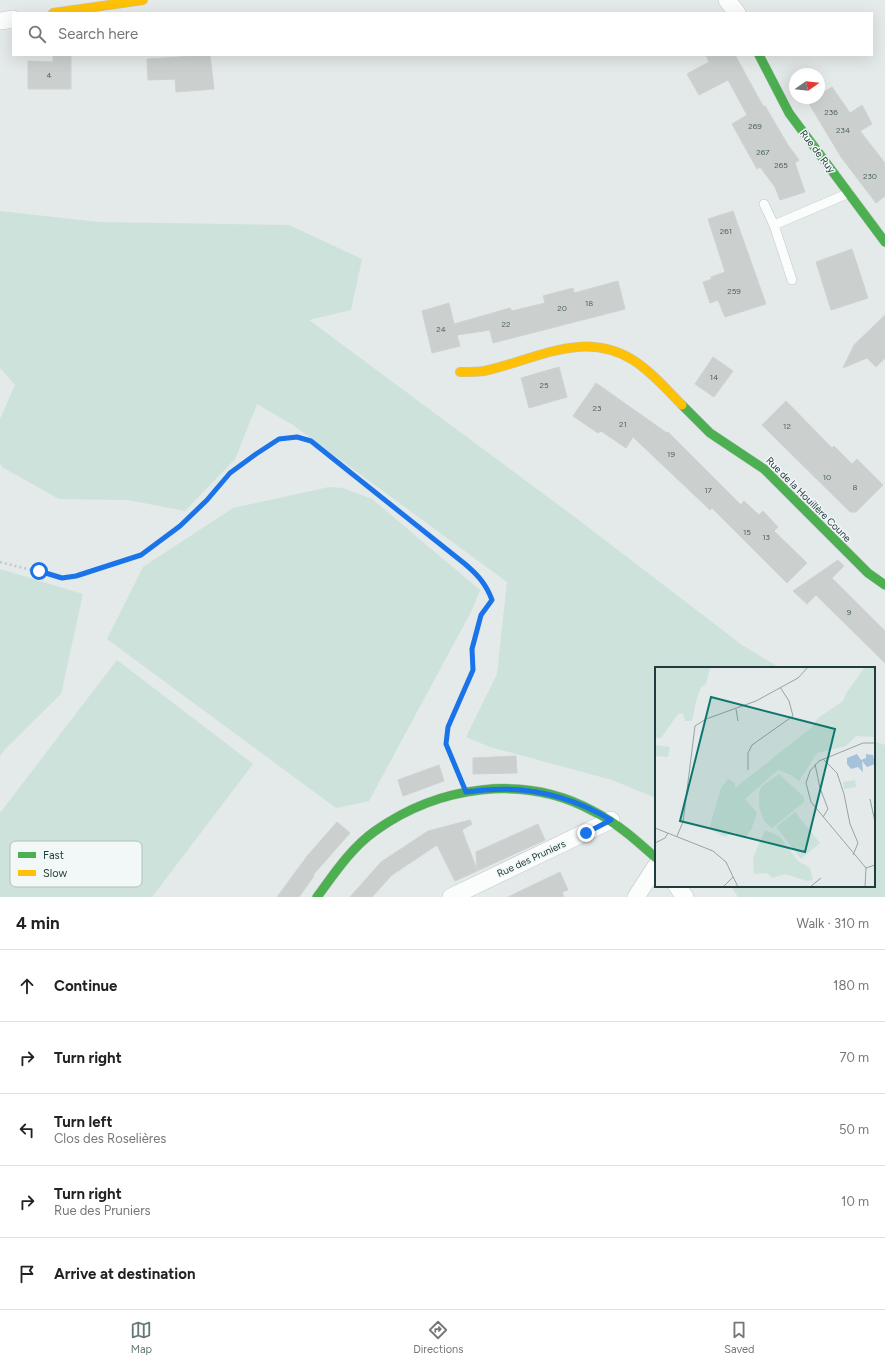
<!DOCTYPE html>
<meta charset="utf-8">
<style>
:root{--surface:#fff;--page:#f6f6f6;--text:#222;--muted:#767676;--line:#e0e0e0;--accent:#657979}
body{margin:0;font-family:Figtree,sans-serif;background:var(--page);color:var(--text)}
.compass{position:absolute;left:789px;top:68px;width:36px;height:36px;border-radius:50%;background:var(--surface);box-shadow:0 4px 16px #0002;rotate:76deg}
.stop{position:absolute;width:12px;height:12px;margin:-9px;border:3px solid #1a73e8;border-radius:50%;background:#fff}
.stop.end{background:#1a73e8;border-color:#fff;box-shadow:0 1px 4px #0008}
.list{margin:0;padding:0;list-style:none}
h2{display:flex;justify-content:space-between;align-items:center;height:52px;margin:0;padding:0 16px;font-size:17px}
h2 small{font-size:13px;font-weight:400;color:var(--muted)}
.list li{display:grid;grid-template-columns:26px 1fr auto;gap:12px;align-items:center;box-sizing:border-box;height:72px;padding:0 16px;border-top:1px solid var(--line)}
.list b{display:block;font-size:15px;white-space:nowrap}
.list p{margin:0;font-size:13px;white-space:nowrap;color:var(--muted)}
.list em{font-size:13px;font-style:normal;color:var(--muted)}
.icon{flex:none;width:22px;height:22px;fill:none;stroke:currentColor;stroke-width:2;stroke-linecap:round;stroke-linejoin:round}
.map{position:relative;flex:none;width:885px;height:897px;overflow:hidden}
.search{position:absolute;background:var(--surface);box-shadow:0 4px 16px #0002;left:12px;right:12px;top:12px;height:44px;display:flex;align-items:center;gap:10px;box-sizing:border-box;padding:0 14px;border-radius:0px;color:var(--muted);font-size:15px}
.sheet{height:412px;background:var(--surface)}
nav{display:flex;justify-content:space-around;align-items:center;box-sizing:border-box;height:56px;border-top:1px solid var(--line);background:var(--surface);font-size:11px;color:var(--muted)}
nav a{display:grid;justify-items:center;gap:2px}
nav .on{color:var(--accent)}
.map>svg:first-child{display:block}
</style>
<div class="map">
<svg width="885" height="897" viewBox="0 0 885 897">
<rect width="100%" height="100%" fill="#e4e9e9"/>
<g fill="#cde2da">
<path d="M 0,211 L 99,222 L 289,225 L 362,259 L 351,310 L 309,320 L 576,518 L 742,645 L 780,668 L 656,668 L 656,798 L 612,780 L 490,747 L 466,737 L 497,674 L 507,582 L 293,425 L 257,404 L 235,459 L 185,511 L 128,500 L 59,499 L 2,467 L 0,463 L 0,419 L 15,385 L 0,368 Z"/>
<path d="M 329,487 L 343,488 L 372,499 L 480,590 L 472,610 L 369,801 L 336,808 L 107,639 L 143,567 L 233,508 Z"/>
<path d="M 0,569 L 83,594 L 61,694 L 6,748 L 0,756 Z"/>
<path d="M 117,660 L 253,764 L 152,897 L 0,897 L 0,813 Z"/>
<path d="M 874,741 L 885,745 L 885,897 L 738,897 L 731,886 L 874,886 Z"/>
</g>
<g fill="#cbd0cf" stroke="#cdd2d2">
<path d="M 53,55 L 71,55 L 71,89 L 28,89 L 28,61 L 53,62 Z"/>
<path d="M 210,55 L 214,89 L 176,92 L 175,79 L 148,80 L 147,59 Z"/>
<path d="M 706,55 L 735,55 L 763,106 L 765,106 L 788,145 L 799,160 L 795,163 L 805,192 L 780,200 L 775,187 L 760,167 L 757,169 L 732,124 L 747,115 L 728,80 L 699,95 L 687,74 L 709,62 Z"/>
<path d="M 832,87 L 850,113 L 862,105 L 872,124 L 860,131 L 885,163 L 885,196 L 876,203 L 841,157 L 808,102 L 815,98 L 819,98 L 819,95 Z"/>
<path d="M 733,211 L 766,304 L 725,317 L 718,300 L 710,303 L 703,282 L 712,279 L 711,277 L 725,272 L 708,219 Z"/>
<path d="M 852,249 L 868,298 L 831,310 L 816,262 Z"/>
<path d="M 618,281 L 625,309 L 493,343 L 490,330 L 457,335 L 460,346 L 432,353 L 422,311 L 449,303 L 454,324 L 510,308 L 512,311 L 545,303 L 543,296 L 573,288 L 574,293 Z"/>
<path d="M 885,315 L 885,358 L 876,367 L 867,358 L 843,368 L 854,345 Z"/>
<path d="M 713,357 L 733,371 L 714,397 L 695,384 Z"/>
<path d="M 559,367 L 567,397 L 529,408 L 521,378 Z"/>
<path d="M 596,383 L 667,433 L 668,432 L 741,505 L 744,501 L 759,515 L 763,511 L 778,527 L 774,531 L 807,563 L 787,583 L 712,508 L 710,510 L 633,437 L 626,448 L 601,431 L 598,433 L 573,416 Z"/>
<path d="M 786,401 L 832,448 L 834,446 L 852,464 L 857,459 L 883,485 L 856,512 L 850,512 L 762,425 Z"/>
<path d="M 838,560 L 844,566 L 832,578 L 885,631 L 885,663 L 816,595 L 807,604 L 793,591 Z"/>
<path d="M 516,756 L 517,773 L 473,774 L 473,758 Z"/>
<path d="M 439,765 L 444,781 L 403,796 L 398,780 Z"/>
<path d="M 470,820 L 472,824 L 462,830 L 477,870 L 476,852 L 538,824 L 545,840 L 455,881 L 437,845 L 392,875 L 372,897 L 350,897 L 381,862 L 428,831 Z"/>
<path d="M 337,822 L 350,833 L 313,875 L 314,876 L 299,897 L 277,897 L 308,855 Z"/>
<path d="M 560,872 L 568,890 L 562,892 L 564,897 L 508,897 Z"/>
</g>
<g fill="none" stroke-linecap="round" stroke-linejoin="round">
<defs>
<g id="lane">
<path d="M 764,204 L 774,225 L 792,280"/>
<path d="M 774,225 L 849,193"/>
</g>
<g id="street">
<path d="M 727,0 L 737,13"/>
<path d="M 0,21 L 13,19"/>
<path d="M 677,886 L 685,897"/>
<path d="M 451,897 L 611,820"/>
<path d="M 636,897 L 656,866"/>
</g>
<g id="fast">
<path d="M 759,55 L 789,113 L 885,242"/>
<path d="M 682,405 L 710,433 L 764,469 L 868,573 L 885,585"/>
<path d="M 317,897 C 334,874 351,848 375,831 C 438,786 524,773 593,811 C 617,823 636,840 656,858"/>
</g>
<g id="slow">
<path d="M 53,13 L 143,0"/>
<path d="M 460,372 C 468,372 477,372 484,371 C 536,360 582,329 633,360 C 652,372 667,390 682,405"/>
</g>
</defs>
<use href="#lane" stroke="#c1c6c6" stroke-width="10"/>
<use href="#street" stroke="#c1c6c6" stroke-width="18"/>
<use href="#fast" stroke="#bfc7c6" stroke-width="10"/>
<use href="#slow" stroke="#bfc7c6" stroke-width="10"/>
<path stroke="#c1c9c9" stroke-width="2.5" stroke-dasharray="2 3" stroke-linecap="butt" d="M 0,562 L 62,578 L 76,576 L 141,555 L 180,526 L 207,500 L 230,473 L 256,454 L 279,439 L 297,437 L 311,441 L 465,564 C 478,575 486,584 492,600 L 481,615 L 472,649 L 473,670 L 448,727 L 446,744 L 458,773"/>
<use href="#lane" stroke="#fbfcfc" stroke-width="9"/>
<use href="#street" stroke="#fbfcfc" stroke-width="17"/>
<use href="#fast" stroke="#4caf50" stroke-width="9"/>
<use href="#slow" stroke="#ffc107" stroke-width="9"/>
</g>
<g fill="none" stroke-linecap="round" stroke-linejoin="round">
<path stroke="#1a73e8" stroke-width="5" d="M 39,571 L 62,578 L 76,576 L 141,555 L 180,526 L 207,500 L 230,473 L 256,454 L 279,439 L 297,437 L 311,441 L 465,564 C 478,575 486,584 492,600 L 481,615 L 472,649 L 473,670 L 448,727 L 446,744 L 466,792 C 517,784 566,793 611,820 L 586,833"/>
</g>
<g text-anchor="middle" stroke-width="3" stroke-linejoin="round" paint-order="stroke">
<g font-size="8" fill="#4c6262">
<text x="49" y="78">4</text>
<text x="831" y="115">236</text>
<text x="755" y="129">269</text>
<text x="843" y="133">234</text>
<text x="763" y="155">267</text>
<text x="781" y="168">265</text>
<text x="870" y="179">230</text>
<text x="726" y="234">261</text>
<text x="734" y="294">259</text>
<text x="589" y="306">18</text>
<text x="562" y="311">20</text>
<text x="506" y="327">22</text>
<text x="441" y="332">24</text>
<text x="714" y="380">14</text>
<text x="544" y="388">25</text>
<text x="597" y="411">23</text>
<text x="623" y="427">21</text>
<text x="787" y="429">12</text>
<text x="671" y="457">19</text>
<text x="827" y="480">10</text>
<text x="855" y="490">8</text>
<text x="708" y="493">17</text>
<text x="747" y="535">15</text>
<text x="766" y="540">13</text>
<text x="849" y="615">9</text>
</g>
<g font-size="10" fill="#213c3d" stroke="#f2f8f7">
<text transform="translate(818 151) rotate(53)" y="4">Rue de Ruy</text>
<text transform="translate(809 499) rotate(45)" y="4">Rue de la Houillère Coune</text>
<text transform="translate(531 858) rotate(-25)" y="4">Rue des Pruniers</text>
</g>
</g>
<g transform="translate(655 667)">
<rect width="220" height="220" fill="#e4e9e9"/>
<path d="M 0,0 L 55,0 L 51,17 L 46,20 L 41,35 L 37,54 L 30,54 L 28,46 L 23,47 L 6,71 L 0,71 ZM 210,0 L 220,0 L 220,70 L 201,69 L 191,79 L 162,86 L 144,114 L 136,108 L 123,103 L 90,132 L 102,146 L 96,163 L 90,170 L 86,170 L 79,165 L 70,170 L 54,162 L 66,121 L 73,112 L 80,116 L 80,121 L 156,61 L 163,51 L 188,34 L 192,25 ZM 0,78 L 15,80 L 13,90 L 0,89 ZM 124,107 L 149,130 L 149,135 L 117,161 L 109,154 L 104,139 L 104,125 L 107,119 ZM 200,113 L 201,120 L 189,122 L 188,115 ZM 140,145 L 165,176 L 146,192 L 121,160 ZM 110,163 L 124,169 L 143,194 L 155,201 L 158,213 L 152,214 L 130,207 L 117,211 L 112,206 L 99,207 L 98,191 Z" fill="#cde2da"/>
<path d="M 202,87 L 206,93 L 211,91 L 211,87 L 218,88 L 220,97 L 212,100 L 207,94 L 208,105 L 203,100 L 196,102 L 192,97 L 192,91 Z" fill="#a4c2d9"/>
<path fill="none" stroke="#96a4a4" stroke-width="1" d="M 81,42 L 83,54M 168,92 L 182,106 L 189,127 L 195,157 L 203,176 L 198,188M 160,97 L 165,121 L 173,142 L 168,150M 93,103 L 93,86 L 97,78 L 138,49 L 134,34 L 125,20M 215,132 L 220,155M 0,161 L 58,184 L 71,195 L 83,220M 22,169 L 28,155 L 40,59 L 51,52 L 101,34 L 143,11 L 153,0M 0,176 L 10,171 L 13,166M 211,201 L 156,135 L 151,116 L 155,104 L 164,94 L 208,76 L 220,76M 68,220 L 78,210M 155,220 L 166,211M 210,220 L 211,201 L 220,198"/>
<path fill="#0f766e" fill-opacity="0.15" stroke="#0f766e" stroke-width="2" d="M 56,30 L 180,62 L 150,185 L 25,154 Z"/>
<rect width="220" height="220" fill="none" stroke="#213c3d" stroke-width="2"/>
</g>
<rect x="10" y="841" width="132" height="46" rx="6" fill="#f2f8f7" stroke="#b3c0bf" stroke-width="1"/>
<rect x="18" y="852" width="18" height="6" fill="#4caf50"/>
<rect x="18" y="870" width="18" height="6" fill="#ffc107"/>
<g font-size="11" fill="#213c3d">
<text x="43" y="859">Fast</text>
<text x="43" y="877">Slow</text>
</g>
</svg>
<svg class="compass" viewBox="-18 -18 36 36"><path d="M0-13l5 13h-10z" fill="#e53935"/><path d="M0 13l5-13h-10z" fill="#767676"/></svg>
<div class="stop" style="left:39px;top:571px"></div>
<div class="stop end" style="left:586px;top:833px"></div>
<div class="search"><svg class="icon" aria-label="search" viewBox="0 0 24 24"><circle cx="10" cy="10" r="6"/><path d="M15 15l6 6"/></svg>Search here</div>
</div>
<section class="sheet">
<h2>4 min<small>Walk · 310 m</small></h2>
<ul class="list">
<li><svg class="icon" aria-label="ahead" viewBox="0 0 24 24"><path d="M12 20V5M6 11l6-6 6 6"/></svg><div><b>Continue</b></div><em>180 m</em></li>
<li><svg class="icon" aria-label="right" viewBox="0 0 24 24"><path d="M7 20v-9h11M14 6l5 5-5 5"/></svg><div><b>Turn right</b></div><em>70 m</em></li>
<li><svg class="icon" aria-label="left" viewBox="0 0 24 24"><path d="M17 20v-9H6M10 6l-5 5 5 5"/></svg><div><b>Turn left</b><p>Clos des Roselières</p></div><em>50 m</em></li>
<li><svg class="icon" aria-label="right" viewBox="0 0 24 24"><path d="M7 20v-9h11M14 6l5 5-5 5"/></svg><div><b>Turn right</b><p>Rue des Pruniers</p></div><em>10 m</em></li>
<li><svg class="icon" aria-label="arrive" viewBox="0 0 24 24"><path d="M6 21V4h12l-3 4 3 4H6"/></svg><div><b>Arrive at destination</b></div></li>
</ul>
</section>
<nav>
<a class="on"><svg class="icon" aria-label="map" viewBox="0 0 24 24"><path d="M3 6l6-2 6 2 6-2v14l-6 2-6-2-6 2zM9 4v14M15 6v14"/></svg>Map</a>
<a><svg class="icon" aria-label="directions" viewBox="0 0 24 24"><path d="M12 3l9 9-9 9-9-9zM9 14v-3h6M13 9l2 2-2 2"/></svg>Directions</a>
<a><svg class="icon" aria-label="saved" viewBox="0 0 24 24"><path d="M7 4h10v16l-5-4-5 4z"/></svg>Saved</a>
</nav>
